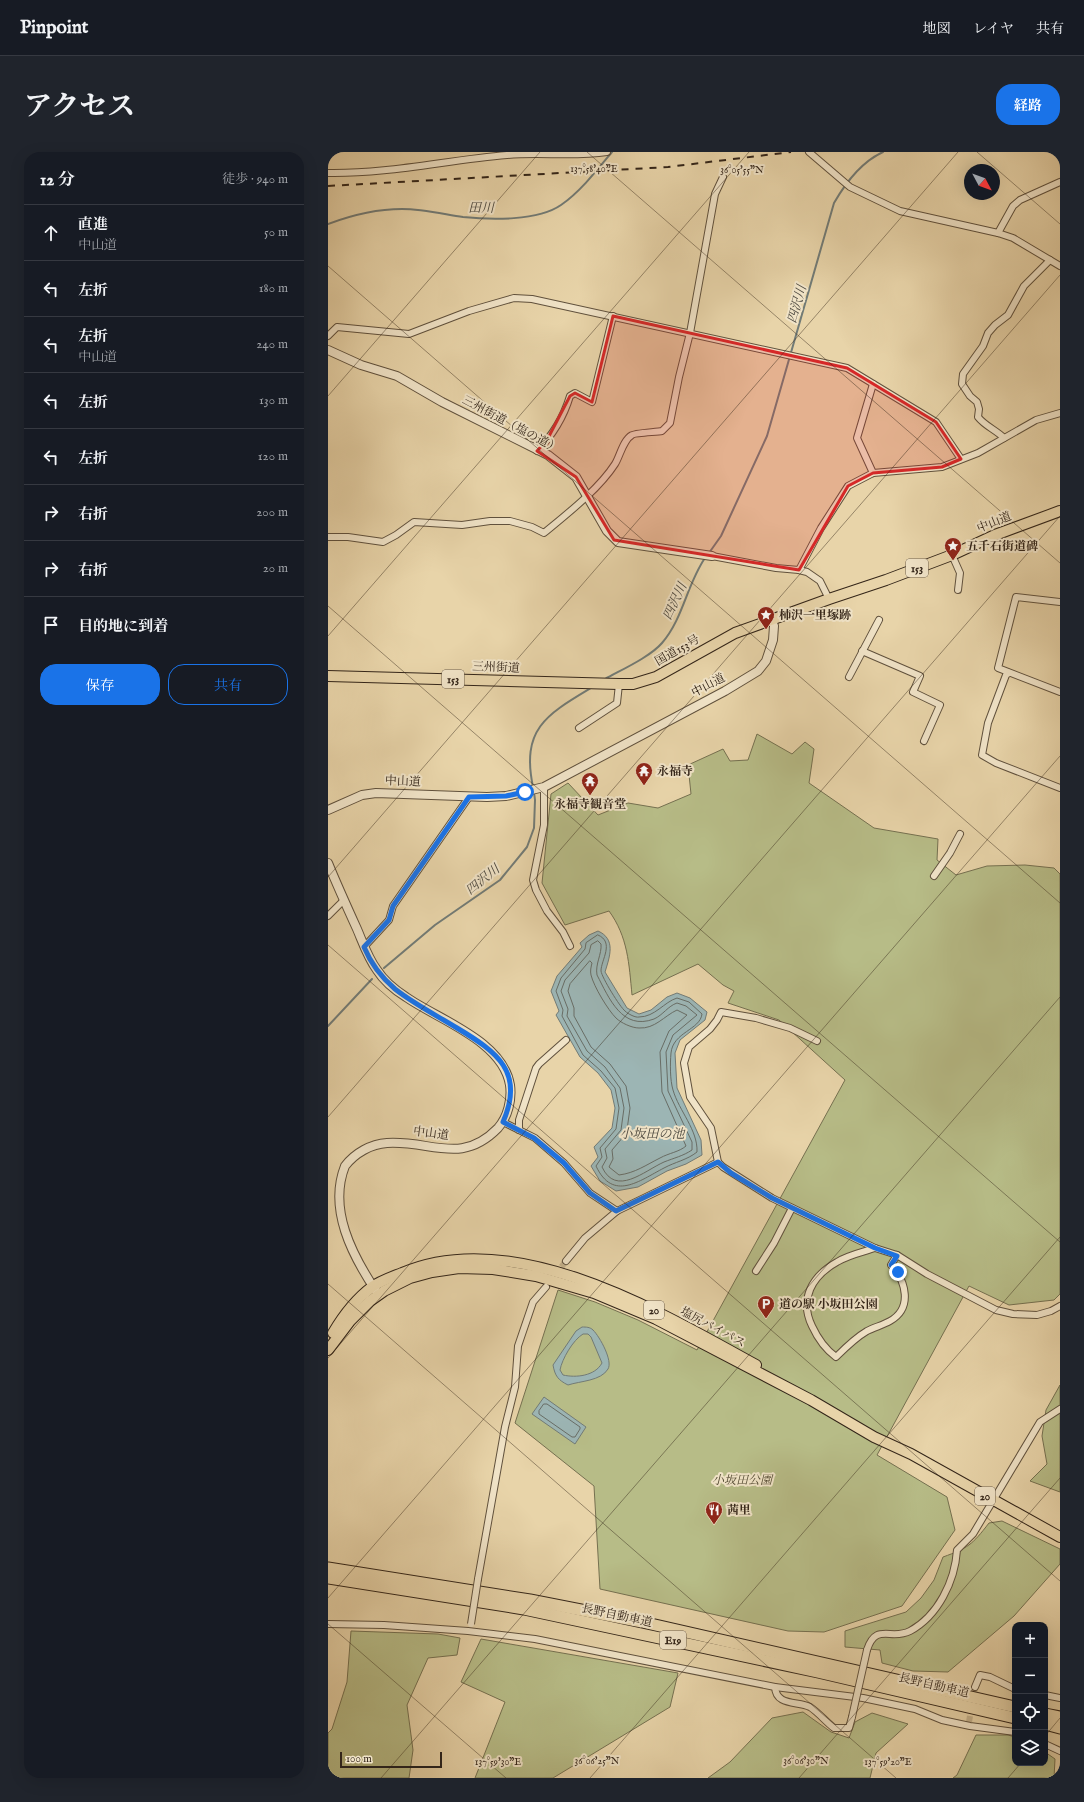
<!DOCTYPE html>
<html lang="ja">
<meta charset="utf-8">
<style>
:root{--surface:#171b24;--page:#20242c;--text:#f1f3f6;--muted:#9ea1a6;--line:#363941;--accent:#1a73e8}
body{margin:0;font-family:"IM FELL English","Noto Serif JP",serif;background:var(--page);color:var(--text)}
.controls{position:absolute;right:12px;bottom:12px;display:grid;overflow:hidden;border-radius:8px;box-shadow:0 4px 16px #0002}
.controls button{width:36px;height:36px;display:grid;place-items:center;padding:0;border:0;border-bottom:1px solid var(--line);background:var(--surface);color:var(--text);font:20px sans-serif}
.compass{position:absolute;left:636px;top:12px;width:36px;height:36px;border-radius:50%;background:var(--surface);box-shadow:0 4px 16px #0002;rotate:131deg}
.scale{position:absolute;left:12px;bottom:10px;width:102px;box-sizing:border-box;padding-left:4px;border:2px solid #332519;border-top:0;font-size:11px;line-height:14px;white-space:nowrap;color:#332519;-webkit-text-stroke:3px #f0e3c7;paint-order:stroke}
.stop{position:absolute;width:12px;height:12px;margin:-9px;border:3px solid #1a73e8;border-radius:50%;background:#fff}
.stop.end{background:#1a73e8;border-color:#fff;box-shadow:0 1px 4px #0008}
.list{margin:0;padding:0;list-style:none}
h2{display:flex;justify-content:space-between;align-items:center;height:52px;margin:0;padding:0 16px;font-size:17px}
h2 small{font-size:13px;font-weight:400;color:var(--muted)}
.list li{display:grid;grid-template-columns:26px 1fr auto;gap:12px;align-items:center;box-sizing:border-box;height:56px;padding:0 16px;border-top:1px solid var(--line)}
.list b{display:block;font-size:15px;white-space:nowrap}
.list p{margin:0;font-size:13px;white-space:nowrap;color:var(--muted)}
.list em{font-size:13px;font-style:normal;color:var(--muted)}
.actions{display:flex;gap:8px;padding:12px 16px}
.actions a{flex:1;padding:9px 0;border:1px solid var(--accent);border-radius:16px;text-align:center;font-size:14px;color:var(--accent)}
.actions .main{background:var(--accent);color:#fff}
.icon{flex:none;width:22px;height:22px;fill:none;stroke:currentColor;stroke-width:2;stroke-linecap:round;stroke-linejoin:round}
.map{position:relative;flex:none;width:732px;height:1626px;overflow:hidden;border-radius:16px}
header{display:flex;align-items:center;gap:24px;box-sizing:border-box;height:56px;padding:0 20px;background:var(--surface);border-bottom:1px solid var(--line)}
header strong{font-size:19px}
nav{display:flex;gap:22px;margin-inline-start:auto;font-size:14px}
.intro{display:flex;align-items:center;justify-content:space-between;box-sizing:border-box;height:96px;padding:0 24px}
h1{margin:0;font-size:28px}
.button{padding:10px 18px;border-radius:16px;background:var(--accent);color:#fff;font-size:14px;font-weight:700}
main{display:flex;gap:24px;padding:0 24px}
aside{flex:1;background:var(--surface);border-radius:16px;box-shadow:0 4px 16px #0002}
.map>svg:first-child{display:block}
</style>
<header>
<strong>Pinpoint</strong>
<nav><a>地図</a><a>レイヤ</a><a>共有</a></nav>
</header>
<div class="intro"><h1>アクセス</h1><a class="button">経路</a></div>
<main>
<aside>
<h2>12 分<small>徒歩 · 940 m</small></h2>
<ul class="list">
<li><svg class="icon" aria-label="ahead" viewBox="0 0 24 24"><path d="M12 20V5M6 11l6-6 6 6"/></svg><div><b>直進</b><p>中山道</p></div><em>50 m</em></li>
<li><svg class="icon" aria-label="left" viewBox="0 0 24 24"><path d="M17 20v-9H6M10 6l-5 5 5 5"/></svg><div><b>左折</b></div><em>180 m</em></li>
<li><svg class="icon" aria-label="left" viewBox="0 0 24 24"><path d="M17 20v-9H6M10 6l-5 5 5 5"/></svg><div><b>左折</b><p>中山道</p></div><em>240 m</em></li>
<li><svg class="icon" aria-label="left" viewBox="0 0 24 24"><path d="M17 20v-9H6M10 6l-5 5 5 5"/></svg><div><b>左折</b></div><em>130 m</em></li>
<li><svg class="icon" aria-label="left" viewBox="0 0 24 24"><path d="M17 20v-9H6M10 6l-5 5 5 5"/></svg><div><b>左折</b></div><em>120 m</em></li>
<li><svg class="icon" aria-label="right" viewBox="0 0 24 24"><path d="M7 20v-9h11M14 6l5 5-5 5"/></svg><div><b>右折</b></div><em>200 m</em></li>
<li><svg class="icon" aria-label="right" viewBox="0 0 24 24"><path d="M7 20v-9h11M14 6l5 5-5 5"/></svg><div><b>右折</b></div><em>20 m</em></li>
<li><svg class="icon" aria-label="arrive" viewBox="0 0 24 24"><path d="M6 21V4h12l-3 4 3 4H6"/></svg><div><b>目的地に到着</b></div></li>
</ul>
<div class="actions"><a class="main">保存</a><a>共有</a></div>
</aside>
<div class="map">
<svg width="732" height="1626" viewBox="0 0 732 1626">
<rect width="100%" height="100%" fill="#e8d4a9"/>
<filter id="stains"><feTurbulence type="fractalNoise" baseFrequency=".005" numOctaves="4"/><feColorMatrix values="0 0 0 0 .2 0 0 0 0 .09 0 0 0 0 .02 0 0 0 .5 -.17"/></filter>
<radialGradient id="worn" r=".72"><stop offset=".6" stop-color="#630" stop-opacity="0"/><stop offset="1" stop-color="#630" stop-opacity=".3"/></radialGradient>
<g fill="#b7bc87" stroke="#757050">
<path d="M 429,582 L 464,602 L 477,590 L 486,597 L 481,631 L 546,676 L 610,687 L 609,708 L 628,723 L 659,714 L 697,713 L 726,716 L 732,722 L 732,1142 L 726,1148 L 681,1153 L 641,1134 L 549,1303 L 619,1345 L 627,1378 L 574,1454 L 496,1480 L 460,1479 L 272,1437 L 266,1334 L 187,1271 L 230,1138 L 267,1150 L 310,1168 L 369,1198 L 517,928 L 451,868 L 400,851 L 406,839 L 395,833 L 370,812 L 304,843 C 301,812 300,785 281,759 L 237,773 L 214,731 L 223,642 L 240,631 L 270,663 L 300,651 L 330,656 L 363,642 L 360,613 L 395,597 L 402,609 L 420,608 Z"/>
<path d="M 732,1233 L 732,1340 L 702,1329 L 719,1312 L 714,1284 L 718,1258 Z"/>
<path d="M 674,1369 L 732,1397 L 732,1412 L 686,1464 L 620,1520 L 585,1519 L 554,1511 L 552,1498 L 517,1495 L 517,1479 L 578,1460 L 593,1446 L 606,1428 L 615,1405 C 640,1396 644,1393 661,1371 Z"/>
<path d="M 23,1479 L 110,1482 L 132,1486 L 129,1503 L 100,1506 L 79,1553 L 85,1598 L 81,1626 L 0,1626 L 0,1581 L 4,1577 L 19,1530 Z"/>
<path d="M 153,1487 L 350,1521 L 342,1555 L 225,1626 L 147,1626 L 177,1550 L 133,1530 Z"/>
<path d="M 475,1560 L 503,1580 L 521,1586 L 527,1570 L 544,1561 L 580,1572 L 548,1601 L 542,1626 L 380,1626 L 402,1610 L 444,1566 Z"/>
<path d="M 648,1583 L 680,1583 L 687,1585 L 687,1611 L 717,1611 L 717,1600 L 727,1607 L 726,1626 L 625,1626 L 629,1623 Z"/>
</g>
<g fill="#9cb5b4" stroke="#727b76" fill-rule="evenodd">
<path d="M 270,779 C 288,787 282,804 277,820 L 299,856 L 311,862 L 323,858 L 339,845 L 349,841 L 362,846 L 379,860 L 377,868 L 352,888 L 347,901 L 349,936 L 373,988 L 374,1003 L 358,1012 L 339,1019 L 310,1035 L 288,1039 L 272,1029 L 263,1014 L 270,1005 L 266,995 L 284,976 L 287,956 L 283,938 L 270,921 L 252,905 L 228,863 L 231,859 L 223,839 L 229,824 L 254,795 L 252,791 L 261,783 Z"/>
<path d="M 254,1175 C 258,1175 262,1175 265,1178 C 272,1185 285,1209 280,1217 C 273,1229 252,1229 240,1233 C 230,1228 227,1224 225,1213 L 248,1179 ZM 255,1182 L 260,1182 L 263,1185 L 274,1211 C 267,1224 248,1226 235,1223 L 232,1218 C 234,1207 245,1188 255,1182 Z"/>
<path d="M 216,1245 L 258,1275 L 247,1292 L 204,1262 Z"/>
</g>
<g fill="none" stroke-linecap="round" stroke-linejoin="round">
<g stroke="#686d66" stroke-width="1">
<path d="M 270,783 C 287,790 273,808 273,819 C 274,826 292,855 297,859 C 300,862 308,866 311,865 C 327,865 336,850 349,846 L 361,850 L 374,862 C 372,878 345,880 343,901 C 342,912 342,928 345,938 C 351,959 370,978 369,1000 C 359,1008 347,1010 336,1016 C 311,1029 285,1050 268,1014 L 274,1005 L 272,996 L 288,977 L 291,956 L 287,936 L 273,919 L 255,903 L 234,864 L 235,858 L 228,839 L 233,826 L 257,797 L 258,791 Z"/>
<path d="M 270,789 L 273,792 C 274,802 267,812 269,823 C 281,846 294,879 326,867 C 335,863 340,854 349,851 L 358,854 L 369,863 L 345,883 L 338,900 L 340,939 L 364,990 L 364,998 C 355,1004 346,1006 336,1010 C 316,1019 288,1045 274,1015 L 279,1006 L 277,997 L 293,978 L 296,956 L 292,936 L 277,915 L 259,899 L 239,864 L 240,857 L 233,839 L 237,828 L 261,801 L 263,793 Z"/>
<path d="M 262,809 L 264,811 C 263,815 262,819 263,823 C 266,835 280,858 288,866 C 293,871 304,876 311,876 C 327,877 336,864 349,858 L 359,863 L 341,879 L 332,900 L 334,940 L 358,994 C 351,1000 341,1001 332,1006 C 318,1013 307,1021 291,1023 L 281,1015 L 285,1007 L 284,998 L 296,984 L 299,978 L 302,956 L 298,934 L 282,912 L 263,895 L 246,864 L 246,856 L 240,839 L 242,832 Z"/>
<path d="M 216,1252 L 219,1252 L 252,1275 L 252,1277 L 247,1285 L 244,1285 L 211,1262 L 211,1259 Z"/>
</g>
<g stroke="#727b76" stroke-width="2">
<path d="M 0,72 C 24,63 49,57 74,57 C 95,57 115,62 135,65 C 163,68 210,69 233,53 C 252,40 270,17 284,0"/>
<path d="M 381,401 L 393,384 L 439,284 L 506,51 C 518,30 533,10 555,0"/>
<path d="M 277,527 C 293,518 322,505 334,491 C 355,467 359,432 377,406"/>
<path d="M 205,635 C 193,577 218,563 263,536"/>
<path d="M 56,816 L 107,773 L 172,728 L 199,695 L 206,676 L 207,648 L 206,640"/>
<path d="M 0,874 L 44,827"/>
</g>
<g stroke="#c4b18c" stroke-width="6" stroke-dasharray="6 3" stroke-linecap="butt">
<path d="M 228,1122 L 238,1109"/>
<path d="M 641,1570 L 647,1535"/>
</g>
<defs>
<g id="minor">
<path d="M 481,0 L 522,35 L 572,59 L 670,81 L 685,86 L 732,114"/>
<path d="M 0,21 C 60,22 119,8 179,3 C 212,0 246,5 279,0"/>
<path d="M 670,81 L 685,54 L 692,48 L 732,30"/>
<path d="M 0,184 L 9,175 L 81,182 L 141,159 L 186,146 L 204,147 L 519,216 L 608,270 L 633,307"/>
<path d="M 676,286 C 668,278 657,274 650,265 L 651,257 L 649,250 L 642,244 L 634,232 L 635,222 L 655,194 L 660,181 L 667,173 L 680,163 L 696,134 L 722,108"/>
<path d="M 209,299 C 224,284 236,264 242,244 L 247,241 L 264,250 L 285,164"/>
<path d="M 545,321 L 529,286 L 545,232"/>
<path d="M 0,385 L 20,385 L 55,390 L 68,383 L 86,370 L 134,373 L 162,369 L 182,369 L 204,375 L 216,381 C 239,362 271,337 287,312 C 292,304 295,288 304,283 C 306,281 329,280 334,279 L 342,271 L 351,225 L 362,181 L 387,42 L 395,25"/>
<path d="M 624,403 L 632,421 L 630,438"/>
<path d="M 384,404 L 448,416 L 471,418 L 479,420 L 492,429 L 501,447"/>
<path d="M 471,418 L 493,376 L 520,334 L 545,321 L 614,315 L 650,301 L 708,268 L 732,261"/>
<path d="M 732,450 L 688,445 L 670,516 L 732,540"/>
<path d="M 534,499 L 592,524 L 585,540 L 612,553 L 596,589"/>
<path d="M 681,521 L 678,523 L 660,571 L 654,603 L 668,611 L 732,636"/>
<path d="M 521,525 L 551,468"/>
<path d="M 251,576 L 289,551 L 291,532"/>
<path d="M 216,635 L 216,673 L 205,728 L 208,738 L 219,759 L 235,780 L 242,794"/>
<path d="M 606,724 L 622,701 L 632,682"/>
<path d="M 0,764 L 16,748"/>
<path d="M 36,795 L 61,768 L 65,754 L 141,645"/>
<path d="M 489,889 L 462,876 L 428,866 L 393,860 L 389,868 L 382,877 L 361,895 L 356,911 L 362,945 L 383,976 L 390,1010 L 395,1015 L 444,1046 L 547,1096 L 569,1103 L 599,1122 L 668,1158 L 685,1162 L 709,1163 L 723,1159 L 732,1154"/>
<path d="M 175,970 L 207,986 L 236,1011 L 262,1041 L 289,1059"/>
<path d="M 191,978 L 191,968 L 208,916 L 211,912 L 238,888"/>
<path d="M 547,1096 C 535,1100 520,1103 509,1110 C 484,1124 471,1147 484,1174 C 490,1187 497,1197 508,1205 C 518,1195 527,1186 539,1179 C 547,1175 555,1173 562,1169 C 585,1156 578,1129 563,1113 L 569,1103"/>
<path d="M 238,1109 L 257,1086 L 289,1059 L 390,1010"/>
<path d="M 428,1119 L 446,1091 L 464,1056"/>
<path d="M 150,1427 L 177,1275 L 187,1235 L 190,1194 L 205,1150 L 218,1135"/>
<path d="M 0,1472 L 56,1473 L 140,1479 L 207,1487 L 447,1535 L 535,1546 L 587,1557 L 614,1568 L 642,1574 L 687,1580"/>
<path d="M 539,1498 C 548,1470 563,1489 582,1479 C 610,1464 627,1429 629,1398 L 645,1382 L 712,1270 L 732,1257"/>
<path d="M 447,1535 C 448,1554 469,1549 482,1555 C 491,1561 498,1570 506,1576 L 521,1576 L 524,1565"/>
<path d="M 647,1535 L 652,1523 L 662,1525 L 687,1537"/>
<path d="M 717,1543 L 732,1546"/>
<path d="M 717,1592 L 732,1599"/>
</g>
<g id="tertiary">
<path d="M 0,198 L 33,213 L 69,224 L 114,250 L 220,303 L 248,325 L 279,379 L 290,390 L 384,404"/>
<path d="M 0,658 L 34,643 L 48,641 L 159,645 L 178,644 L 216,635 L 397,539 L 430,519 L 438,509 L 445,488 L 446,474 L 444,468"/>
<path d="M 0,711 C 9,733 19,755 29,777 C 35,791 40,806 49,818 C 56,829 67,838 78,845 C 111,868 175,889 182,933 C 184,947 180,965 170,976 C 133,1014 103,988 59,991 C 43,992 27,1001 17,1014 C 0,1057 24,1103 48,1139"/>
</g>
<g id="trunk">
<path d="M 0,524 L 291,532 L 305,532 L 328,525 L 407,481 L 501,447 L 558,428 L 624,403 L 667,383 L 732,359"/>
<path d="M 5,1181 C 15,1164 28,1147 44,1135 C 52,1129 64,1125 74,1121 C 186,1073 332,1160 428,1213"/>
<path d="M 0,1198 L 22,1169 L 42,1149 L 56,1139 L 82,1126 L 104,1120 L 131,1116 L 165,1117 L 208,1124 L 266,1141 L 328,1167 L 483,1248 L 546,1285 L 583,1302 L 732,1385"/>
</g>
<g id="motorway">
<path d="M 0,1416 L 202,1448 L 314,1470 L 687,1555"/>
<path d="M 0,1426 L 196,1457 L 490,1520 L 687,1566"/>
<path d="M 717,1562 L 732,1565"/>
<path d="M 717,1572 L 732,1576"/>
</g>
</defs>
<use href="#minor" stroke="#60513d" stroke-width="8"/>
<use href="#tertiary" stroke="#60513d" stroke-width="10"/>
<use href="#trunk" stroke="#332519" stroke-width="12"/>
<use href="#motorway" stroke="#332519" stroke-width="13"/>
<use href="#minor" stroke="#f0e3c7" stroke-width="6"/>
<use href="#tertiary" stroke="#f0e3c7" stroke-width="8"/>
<use href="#trunk" stroke="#e8d4a9" stroke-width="10"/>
<use href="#motorway" stroke="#e8d4a9" stroke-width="11"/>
<path stroke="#332519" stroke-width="2" stroke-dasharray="7 7" stroke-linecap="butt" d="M 0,34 L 340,15 L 463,0"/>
<defs>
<g id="minor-bridge">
<path d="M 143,1472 L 150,1427"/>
<path d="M 524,1565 L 539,1498"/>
</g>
</defs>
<use href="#minor-bridge" stroke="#60513d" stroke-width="8" stroke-linecap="butt"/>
<use href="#minor-bridge" stroke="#f0e3c7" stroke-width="6"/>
</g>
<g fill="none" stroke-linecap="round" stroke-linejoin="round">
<path stroke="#1a73e8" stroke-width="5" d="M 197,640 L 178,644 L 141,645 L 65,754 L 61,768 L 36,795 C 43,812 53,825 67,837 C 86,852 108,863 129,876 C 169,900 197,920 175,970 L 206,986 L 236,1011 L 262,1041 L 288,1059 L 390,1010 L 403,1021 L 444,1046 L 547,1096 L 569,1104 L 563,1113 L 570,1120"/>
</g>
<path fill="#d62828" fill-opacity="0.2" stroke="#d62828" stroke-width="3" stroke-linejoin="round" d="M 285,164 L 519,216 L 608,270 L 633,307 L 614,315 L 545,321 L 520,334 L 471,418 L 286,388 L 248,325 L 209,299 L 219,288 L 242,244 L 247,241 L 264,250 Z"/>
<path fill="none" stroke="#332519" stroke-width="1" stroke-opacity="0.45" d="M 259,0 L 732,411M 649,0 L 732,72M 0,3 L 3,0M 0,114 L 732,751M 0,244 L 212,0M 0,454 L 732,1090M 0,484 L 421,0M 0,725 L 630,0M 0,793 L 732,1429M 0,965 L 732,123M 0,1132 L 568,1626M 0,1206 L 732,364M 0,1446 L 732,604M 0,1472 L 178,1626M 717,1584 L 732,1566M 53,1626 L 732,845M 262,1626 L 732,1085M 471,1626 L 732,1326M 680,1626 L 693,1611"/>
<defs>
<symbol id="sight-pin" viewBox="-11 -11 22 30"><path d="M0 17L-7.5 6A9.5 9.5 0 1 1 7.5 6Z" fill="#8f2418" stroke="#f0e3c7"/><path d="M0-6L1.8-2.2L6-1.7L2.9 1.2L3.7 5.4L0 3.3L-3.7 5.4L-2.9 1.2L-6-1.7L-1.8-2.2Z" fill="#fff"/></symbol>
<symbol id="temple-pin" viewBox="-11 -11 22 30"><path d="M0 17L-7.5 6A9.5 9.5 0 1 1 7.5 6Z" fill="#8f2418" stroke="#f0e3c7"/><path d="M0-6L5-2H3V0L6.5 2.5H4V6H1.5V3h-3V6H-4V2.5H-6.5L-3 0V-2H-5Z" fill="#fff"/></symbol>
<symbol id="parking-pin" viewBox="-11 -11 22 30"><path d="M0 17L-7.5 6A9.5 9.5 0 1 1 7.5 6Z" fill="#8f2418" stroke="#f0e3c7"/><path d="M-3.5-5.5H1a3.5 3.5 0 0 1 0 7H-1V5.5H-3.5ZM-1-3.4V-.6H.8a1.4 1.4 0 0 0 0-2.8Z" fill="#fff"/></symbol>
<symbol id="restaurant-pin" viewBox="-11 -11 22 30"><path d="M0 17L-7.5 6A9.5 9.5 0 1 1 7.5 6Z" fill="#8f2418" stroke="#f0e3c7"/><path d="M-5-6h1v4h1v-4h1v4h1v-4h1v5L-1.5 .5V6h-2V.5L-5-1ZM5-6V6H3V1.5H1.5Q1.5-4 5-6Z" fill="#fff"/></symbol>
</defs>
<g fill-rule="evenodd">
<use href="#sight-pin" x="615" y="384" width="20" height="27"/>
<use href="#sight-pin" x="428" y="453" width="20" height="27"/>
<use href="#temple-pin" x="306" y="609" width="20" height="27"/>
<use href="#temple-pin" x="252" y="619" width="20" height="27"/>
<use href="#parking-pin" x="428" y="1142" width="20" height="27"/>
<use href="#restaurant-pin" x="376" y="1348" width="20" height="27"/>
</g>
<g text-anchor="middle" stroke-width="4" stroke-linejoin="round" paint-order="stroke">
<g fill="#f0e3c7" stroke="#6c5e4d" stroke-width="1">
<rect x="578" y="407" width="22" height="18" rx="3"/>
<rect x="114" y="518" width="22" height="18" rx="3"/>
<rect x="316" y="1149" width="20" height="18" rx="3"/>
<rect x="647" y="1335" width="20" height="18" rx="3"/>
<rect x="332" y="1479" width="26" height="18" rx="3"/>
</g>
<g font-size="11" font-weight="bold" fill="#332519">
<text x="589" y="420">153</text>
<text x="125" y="531">153</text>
<text x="326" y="1162">20</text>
<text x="657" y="1348">20</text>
<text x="345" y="1492">E19</text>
</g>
<g font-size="12" fill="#332519" stroke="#f0e3c7">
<text transform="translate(183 272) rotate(28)" y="4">三州街道（塩の道）</text>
<text transform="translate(666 370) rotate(-22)" y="4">中山道</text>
<text transform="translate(349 498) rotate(-30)" y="4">国道153号</text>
<text transform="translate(168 515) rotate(2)" y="4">三州街道</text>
<text transform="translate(380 533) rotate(-28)" y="4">中山道</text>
<text transform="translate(75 629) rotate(2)" y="4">中山道</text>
<text transform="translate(103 981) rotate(7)" y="4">中山道</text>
<text transform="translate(385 1175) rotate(28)" y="4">塩尻バイパス</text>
<text transform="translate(289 1463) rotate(12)" y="4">長野自動車道</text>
<text transform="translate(606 1533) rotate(13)" y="4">長野自動車道</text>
</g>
<g font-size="12" font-weight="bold" fill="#332519" stroke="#f0e3c7" text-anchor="start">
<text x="638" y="398">五千石街道碑</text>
<text x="451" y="467">柿沢一里塚跡</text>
<text x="329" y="623">永福寺</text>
<text x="262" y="656" text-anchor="middle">永福寺観音堂</text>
<text x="451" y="1156">道の駅 小坂田公園</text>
<text x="399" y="1362">茜里</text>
</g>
<g font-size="12" font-style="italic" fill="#544b34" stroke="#f0e3c7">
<text x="414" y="1332">小坂田公園</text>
</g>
<g font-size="13" font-style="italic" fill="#4d4940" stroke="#f0e3c7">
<text x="153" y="60">田川</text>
<text transform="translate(468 152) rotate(-74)" y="5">四沢川</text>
<text transform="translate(346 449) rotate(-65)" y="5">四沢川</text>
<text transform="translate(154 727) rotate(-39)" y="5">四沢川</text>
<text x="324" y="986">小坂田の池</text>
</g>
</g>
<g font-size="10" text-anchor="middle" fill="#332519" stroke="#f0e3c7" stroke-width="4" stroke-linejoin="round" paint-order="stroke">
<text x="266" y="20">137°58'40"E</text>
<text x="414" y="21">36°05'55"N</text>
<text x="269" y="1612">36°06'25"N</text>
<text x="478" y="1612">36°06'30"N</text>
<text x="170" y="1613">137°59'30"E</text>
<text x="560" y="1613">137°59'20"E</text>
</g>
<rect width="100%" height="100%" filter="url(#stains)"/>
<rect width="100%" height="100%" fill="url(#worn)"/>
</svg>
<div class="controls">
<button>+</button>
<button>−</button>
<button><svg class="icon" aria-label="locate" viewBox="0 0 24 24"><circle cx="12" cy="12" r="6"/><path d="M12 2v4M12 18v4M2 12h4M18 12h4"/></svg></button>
<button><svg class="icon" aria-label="layers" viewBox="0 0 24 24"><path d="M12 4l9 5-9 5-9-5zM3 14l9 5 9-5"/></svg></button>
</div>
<svg class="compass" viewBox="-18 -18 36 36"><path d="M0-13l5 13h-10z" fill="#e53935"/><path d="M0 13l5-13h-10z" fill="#9ea1a6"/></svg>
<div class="scale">100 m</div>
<div class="stop" style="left:197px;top:640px"></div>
<div class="stop end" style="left:570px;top:1120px"></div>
</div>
</main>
